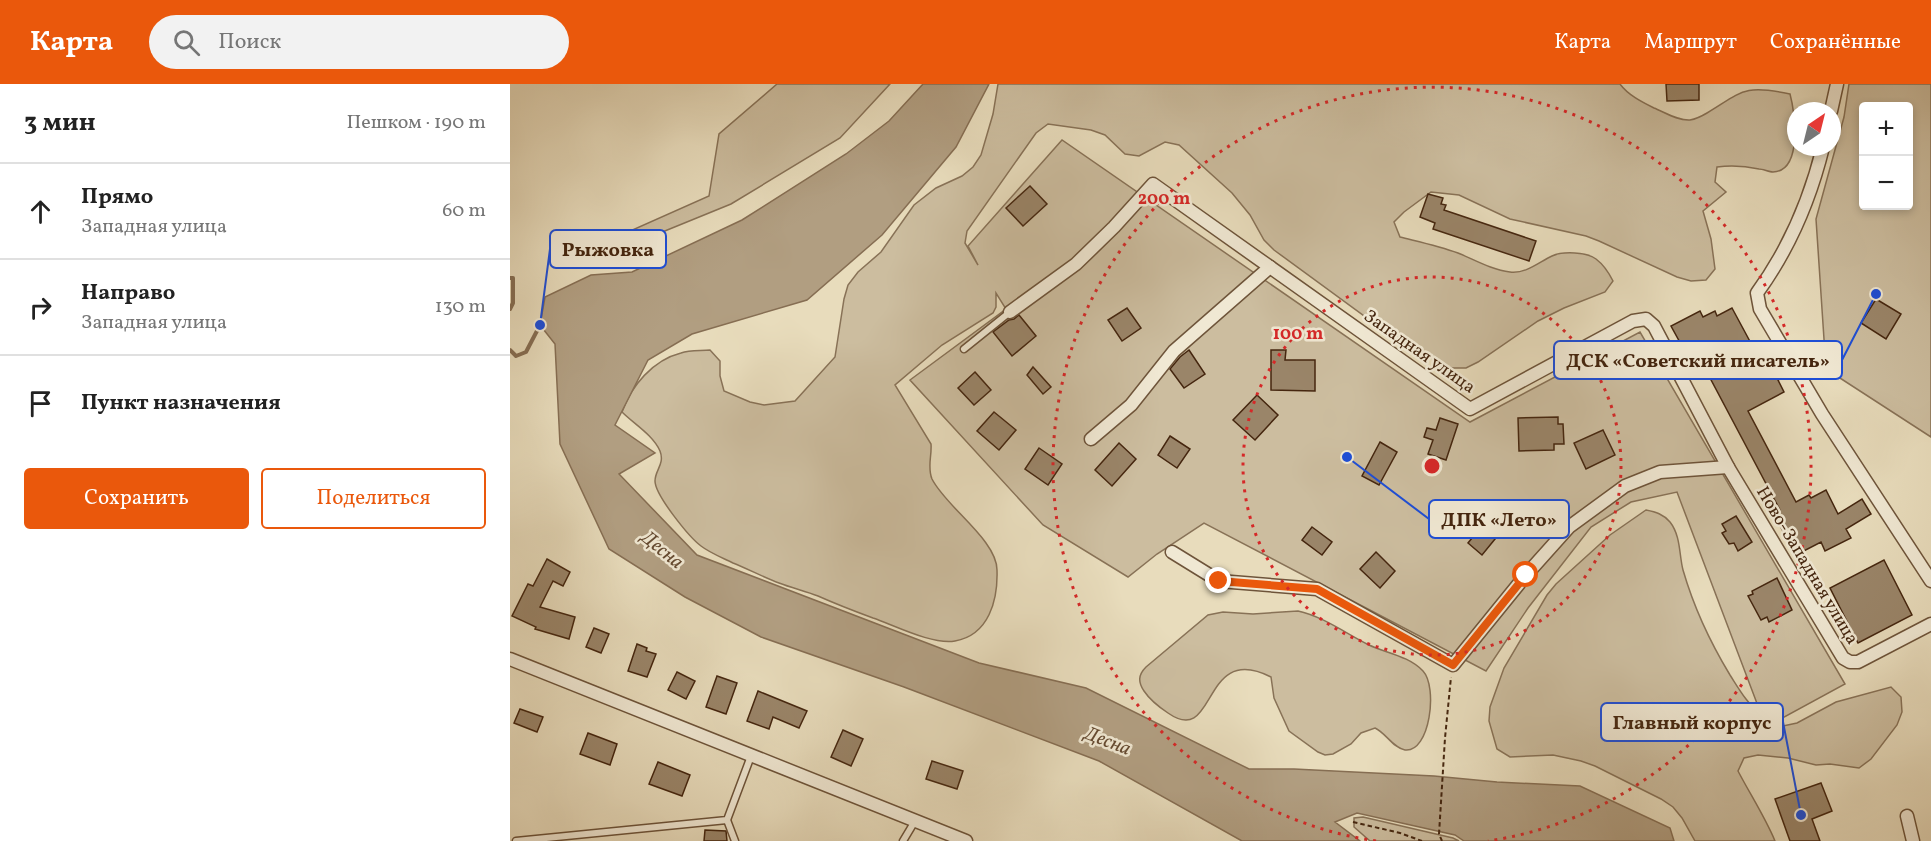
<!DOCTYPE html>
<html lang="ru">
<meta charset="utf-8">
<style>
:root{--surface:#fff;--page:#f2f2f2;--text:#222;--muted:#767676;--line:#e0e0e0;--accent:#ea580c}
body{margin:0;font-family:Vollkorn,serif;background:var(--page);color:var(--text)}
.controls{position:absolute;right:18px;top:18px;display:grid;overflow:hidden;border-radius:6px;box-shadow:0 3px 9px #0003}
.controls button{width:54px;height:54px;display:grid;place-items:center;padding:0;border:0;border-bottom:2px solid var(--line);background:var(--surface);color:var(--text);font:30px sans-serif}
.compass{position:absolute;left:1277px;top:18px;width:54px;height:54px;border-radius:50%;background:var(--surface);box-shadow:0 3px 9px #0003;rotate:35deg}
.stop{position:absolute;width:18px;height:18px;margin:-14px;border:4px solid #ea580c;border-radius:50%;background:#fff}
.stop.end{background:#ea580c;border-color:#fff;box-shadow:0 2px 6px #0008}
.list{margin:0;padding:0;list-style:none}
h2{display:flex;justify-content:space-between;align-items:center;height:78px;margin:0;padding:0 24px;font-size:26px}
h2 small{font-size:20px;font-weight:400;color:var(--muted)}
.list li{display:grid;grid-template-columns:39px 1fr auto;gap:18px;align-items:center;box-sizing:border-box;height:96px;padding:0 24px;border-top:2px solid var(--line)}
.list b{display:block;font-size:22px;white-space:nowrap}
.list p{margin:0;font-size:20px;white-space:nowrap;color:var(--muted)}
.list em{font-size:20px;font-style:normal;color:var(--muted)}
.actions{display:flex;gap:12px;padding:18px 24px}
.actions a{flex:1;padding:14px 0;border:2px solid var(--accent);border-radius:6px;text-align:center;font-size:21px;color:var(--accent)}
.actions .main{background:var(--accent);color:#fff}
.icon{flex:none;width:33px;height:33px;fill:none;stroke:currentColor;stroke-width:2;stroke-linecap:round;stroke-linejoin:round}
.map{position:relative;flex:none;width:1421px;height:757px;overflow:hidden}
header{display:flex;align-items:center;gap:36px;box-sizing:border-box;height:84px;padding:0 30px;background:var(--accent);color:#fff}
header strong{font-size:28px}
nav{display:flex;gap:33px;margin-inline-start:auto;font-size:21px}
.search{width:420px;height:54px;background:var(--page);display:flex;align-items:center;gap:15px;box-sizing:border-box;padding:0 21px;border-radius:33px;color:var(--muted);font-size:22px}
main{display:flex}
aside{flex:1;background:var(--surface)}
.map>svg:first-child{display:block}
</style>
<header>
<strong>Карта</strong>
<div class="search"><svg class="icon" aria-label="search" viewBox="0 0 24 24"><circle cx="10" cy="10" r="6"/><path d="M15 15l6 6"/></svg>Поиск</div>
<nav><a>Карта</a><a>Маршрут</a><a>Сохранённые</a></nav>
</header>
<main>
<aside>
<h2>3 мин<small>Пешком · 190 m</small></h2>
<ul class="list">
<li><svg class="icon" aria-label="ahead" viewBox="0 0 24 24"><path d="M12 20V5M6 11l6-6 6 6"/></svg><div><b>Прямо</b><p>Западная улица</p></div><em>60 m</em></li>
<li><svg class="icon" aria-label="right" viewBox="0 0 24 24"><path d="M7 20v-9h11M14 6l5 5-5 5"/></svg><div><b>Направо</b><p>Западная улица</p></div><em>130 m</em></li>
<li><svg class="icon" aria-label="arrive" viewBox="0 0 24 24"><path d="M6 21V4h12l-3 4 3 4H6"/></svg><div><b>Пункт назначения</b></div></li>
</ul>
<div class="actions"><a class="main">Сохранить</a><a>Поделиться</a></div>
</aside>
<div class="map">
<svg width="1421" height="757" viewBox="0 0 1421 757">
<rect width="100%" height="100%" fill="#e8dcbc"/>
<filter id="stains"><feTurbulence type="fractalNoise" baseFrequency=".00333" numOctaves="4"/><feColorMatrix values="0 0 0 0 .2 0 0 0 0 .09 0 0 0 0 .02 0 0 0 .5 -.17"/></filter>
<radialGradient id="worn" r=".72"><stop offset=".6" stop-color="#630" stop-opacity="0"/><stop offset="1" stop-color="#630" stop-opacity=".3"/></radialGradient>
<g fill="#ccbd9f" stroke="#887257" stroke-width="1.5" fill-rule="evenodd">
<path d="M 267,0 L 380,0 L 330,54 L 221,120 L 145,151 L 46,180 L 199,112 L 209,50 Z"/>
<path d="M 488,0 L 1110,0 C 1118,11 1132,18 1144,24 C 1154,28 1168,37 1180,36 C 1186,35 1192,32 1197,29 C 1232,8 1233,0 1280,10 C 1285,28 1293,87 1263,88 C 1259,88 1253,85 1249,85 C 1235,82 1222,81 1207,83 L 1205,98 L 1216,108 L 1193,127 L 1201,155 L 1205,185 L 1196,196 L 1181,197 L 1167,193 L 1089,157 L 1076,152 L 1000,135 L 949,111 L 921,108 L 894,128 L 884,138 L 890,153 C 910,158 929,162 948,169 C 965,176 982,186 1000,188 C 1016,190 1029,178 1042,172 C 1053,167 1077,168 1086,175 C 1094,181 1099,189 1103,197 L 1095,208 L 1054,224 L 1028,237 L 968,278 L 956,284 L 942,284 L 928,279 L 905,262 L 868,242 L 764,166 L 754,156 L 740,131 L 722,109 L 669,61 L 655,58 L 629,72 L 615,70 L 595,51 L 581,46 L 538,40 L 526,49 L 457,147 L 455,159 L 468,181 L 458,162 L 552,56 L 960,338 L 1130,248 L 1335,600 L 1263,639 L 1273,642 L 1287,639 L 1326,618 L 1381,603 L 1391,613 L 1392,628 L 1387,641 L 1361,675 L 1349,684 L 1320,680 L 1306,681 L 1278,674 L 1248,671 L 1234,674 L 1228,687 C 1240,710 1255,733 1265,757 L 1185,757 L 1172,734 L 1163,723 L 1151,715 L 1085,682 L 1071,677 L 1043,671 L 1000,673 L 987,665 L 979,637 L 980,623 L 994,584 L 1037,511 L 1046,500 L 1100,451 L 1136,426 C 1146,428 1153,430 1160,438 C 1171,452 1169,471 1173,486 C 1184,524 1200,558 1220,591 C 1229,605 1238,621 1251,630 L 1167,408 L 1121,418 L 1081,443 L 1018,524 L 976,587 L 694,439 L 647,470 L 618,493 L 533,441 L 400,296 L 496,225 L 486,209 L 486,223 L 483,229 L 432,261 L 385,301 L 421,360 C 422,372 417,383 422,395 C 436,423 487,456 487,486 C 488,516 479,551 445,557 C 422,561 384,541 363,534 C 344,527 326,520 308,512 C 295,507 282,504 269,499 C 253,493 238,485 223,479 C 213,474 200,469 191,462 C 179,453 145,411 145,397 C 145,386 155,380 150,367 C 143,351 124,340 112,328 C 121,302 143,276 171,269 C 180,266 191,267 200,266 L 210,277 L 210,292 L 214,307 L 240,318 L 254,321 L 285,317 L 325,273 L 334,215 L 338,201 L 348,188 L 371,168 L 404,121 L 426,104 L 452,92 L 463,83 L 471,71 L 483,30 Z"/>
<path d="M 1339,0 L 1421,0 L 1421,353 L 1316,285 L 1306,135 L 1334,33 ZM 1354,22 L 1398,22 L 1398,122 L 1354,122 Z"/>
<path d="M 788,527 C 812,532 837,550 859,561 C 876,569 899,572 913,587 C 928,603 920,669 895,666 C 883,664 876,649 865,644 L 851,649 L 841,660 L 823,670 L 815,671 L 808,668 L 779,647 L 764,614 L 761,593 C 690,557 708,664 658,629 C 649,623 640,616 634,607 C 628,598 628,591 636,583 L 698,531 L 713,528 L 743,530 Z"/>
<path d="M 853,733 L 943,754 L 949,757 L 860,757 L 844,743 L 844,734 Z"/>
</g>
<path fill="#b19e81" stroke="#866e53" stroke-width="1.5" d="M 413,0 L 479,0 L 446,63 L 372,151 L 297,216 L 182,250 L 138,276 L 105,341 L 145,369 L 109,390 L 187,471 L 469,579 L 576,604 L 739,685 L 784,685 L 924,692 L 987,698 L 1070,702 L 1160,744 L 1164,757 L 954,757 L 945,751 L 847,729 L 825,738 L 850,757 L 732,757 L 589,677 L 394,603 L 251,553 L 175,513 L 99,465 L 50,360 L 45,260 L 30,241 L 35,213 L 81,191 L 122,188 L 232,136 L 336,70 L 379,37 Z"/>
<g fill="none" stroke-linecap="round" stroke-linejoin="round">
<g stroke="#866e53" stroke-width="4">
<path d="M 0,194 L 3,194 L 3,219 L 0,225"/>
<path d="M 0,266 L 6,272 L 16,268 L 30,241 L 34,240"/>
</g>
</g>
<g fill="#9a8569" stroke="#45260f" stroke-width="1.5">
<path d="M 1156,0 L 1189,0 L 1189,16 L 1157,17 Z"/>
<path d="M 520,102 L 537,120 L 513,142 L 496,124 Z"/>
<path d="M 918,110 L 933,114 L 931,120 L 936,121 L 934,126 L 1026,157 L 1019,177 L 923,145 L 925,139 L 910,133 Z"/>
<path d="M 1366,215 L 1391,230 L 1376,255 L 1351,239 Z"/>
<path d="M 617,224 L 631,244 L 612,257 L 598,236 Z"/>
<path d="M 1222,224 L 1243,263 L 1248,260 L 1256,273 L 1259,271 L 1272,294 L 1268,296 L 1274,308 L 1238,327 L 1286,418 L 1299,411 L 1301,414 L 1316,406 L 1328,430 L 1352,415 L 1361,430 L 1336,445 L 1341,454 L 1315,467 L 1311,458 L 1286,471 L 1267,436 L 1271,434 L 1267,427 L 1270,426 L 1199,292 L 1208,287 L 1195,263 L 1178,273 L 1161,242 L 1190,227 L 1193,233 L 1205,227 L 1207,232 Z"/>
<path d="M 509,231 L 526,252 L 502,272 L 483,248 L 499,236 L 504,235 Z"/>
<path d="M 679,266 L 695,290 L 674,304 L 660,285 L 670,273 Z"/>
<path d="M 761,266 L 776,266 L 775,276 L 805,276 L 805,307 L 761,306 Z"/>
<path d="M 523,283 L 541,303 L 533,310 L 517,291 Z"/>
<path d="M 465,288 L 481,306 L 464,321 L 448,304 Z"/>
<path d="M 747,311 L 768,331 L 745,356 L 723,336 Z"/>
<path d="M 484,328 L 506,346 L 489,366 L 467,347 Z"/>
<path d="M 1048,333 L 1048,340 L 1053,340 L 1054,360 L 1044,360 L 1044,366 L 1009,367 L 1008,334 Z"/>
<path d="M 930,334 L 948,340 L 936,376 L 918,370 L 923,356 L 914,353 L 917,344 L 926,346 Z"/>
<path d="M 1093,346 L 1105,371 L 1076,385 L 1064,359 Z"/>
<path d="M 660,352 L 680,365 L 667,384 L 648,371 Z"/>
<path d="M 870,358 L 887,368 L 869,401 L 852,392 Z"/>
<path d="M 609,359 L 626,375 L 602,402 L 585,386 Z"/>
<path d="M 529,364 L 552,380 L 538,401 L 515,385 Z"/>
<path d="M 1226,432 L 1242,458 L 1228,467 L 1224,459 L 1219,460 L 1212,449 L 1216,447 L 1212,440 Z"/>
<path d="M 802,443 L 822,458 L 812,471 L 792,456 Z"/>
<path d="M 971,443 L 985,455 L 972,471 L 958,459 Z"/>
<path d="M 866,468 L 885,487 L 870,504 L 850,485 Z"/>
<path d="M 37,475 L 60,488 L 53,502 L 43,497 L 30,523 L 65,533 L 59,555 L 25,545 L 26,543 L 2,532 L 18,500 L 23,502 Z"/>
<path d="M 1374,476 L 1402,531 L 1348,559 L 1320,504 Z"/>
<path d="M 1267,494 L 1282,526 L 1259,538 L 1257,533 L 1251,536 L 1238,512 L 1243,510 L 1242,507 Z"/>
<path d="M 84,544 L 99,550 L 91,569 L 76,563 Z"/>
<path d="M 127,560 L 137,564 L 136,567 L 146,570 L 137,593 L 118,587 Z"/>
<path d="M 167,588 L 185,597 L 176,615 L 158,606 Z"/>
<path d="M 207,592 L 227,599 L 216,630 L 196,623 Z"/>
<path d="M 248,607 L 297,627 L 289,644 L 263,633 L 259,645 L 237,637 Z"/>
<path d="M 10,625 L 33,633 L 27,648 L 4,639 Z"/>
<path d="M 333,646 L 353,655 L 341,682 L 321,673 Z"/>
<path d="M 78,649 L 107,660 L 100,681 L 70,670 Z"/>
<path d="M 422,677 L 453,687 L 447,705 L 416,695 Z"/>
<path d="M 148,678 L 180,691 L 172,712 L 139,700 Z"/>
<path d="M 1311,699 L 1322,727 L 1302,735 L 1310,757 L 1280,757 L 1265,715 Z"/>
<path d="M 195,746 L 216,747 L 217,757 L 194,757 Z"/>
</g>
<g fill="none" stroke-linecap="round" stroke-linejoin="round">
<defs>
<g id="lane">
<path d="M 454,265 L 500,228"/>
<path d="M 217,736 L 225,757"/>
<path d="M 6,757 L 217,736 L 241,672"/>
<path d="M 393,757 L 405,737"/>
</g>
<g id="street">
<path d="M 1321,27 L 1327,0"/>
<path d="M 1313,63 C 1300,116 1279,165 1247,209 L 1250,225 L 1312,330 L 1421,497"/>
<path d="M 500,228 L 566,180 L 604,143 L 643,100 L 960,325 L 1123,237 L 1136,235 L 1144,242 L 1218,383 L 1333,574 L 1340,578 L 1348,578 L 1421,540"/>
<path d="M 581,355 L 621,321 L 664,267 L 760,183"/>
<path d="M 662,468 L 709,497 L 807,505 L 943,581 L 1016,491 L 1059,443 L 1115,402 L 1150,388 L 1218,383"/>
<path d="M 0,575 L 456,757"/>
<path d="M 1397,732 L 1403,757"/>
</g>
</defs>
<use href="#lane" stroke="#6e543a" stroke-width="9"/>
<use href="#street" stroke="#6e543a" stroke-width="15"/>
<g stroke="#45260f" stroke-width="2" stroke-dasharray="4.5 3" stroke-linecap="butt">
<path d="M 843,738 L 890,749 L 912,757"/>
<path d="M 932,757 L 929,750 L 935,654 L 941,593"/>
</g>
<use href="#lane" stroke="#f0e8d3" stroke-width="6"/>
<use href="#street" stroke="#f0e8d3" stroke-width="12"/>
</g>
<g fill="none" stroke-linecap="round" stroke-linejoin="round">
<path stroke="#ea580c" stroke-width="8" d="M 709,497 L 807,505 L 943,581 L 1016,491"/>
</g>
<g fill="none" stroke="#d62828" stroke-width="3" stroke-dasharray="3 6">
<circle cx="922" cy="382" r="189"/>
<path d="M866 757A379 379 0 1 1 978 757"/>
</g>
<g text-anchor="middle" stroke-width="5" stroke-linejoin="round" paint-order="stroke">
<g font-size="18" fill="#45260f" stroke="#f0e8d3">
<text transform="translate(910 267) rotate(35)" y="6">Западная улица</text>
<text transform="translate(1298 481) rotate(59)" y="6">Ново-Западная улица</text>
</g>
<g font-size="20" font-style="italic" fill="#654a31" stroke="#f0e8d3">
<text transform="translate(153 465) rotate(39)" y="7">Десна</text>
<text transform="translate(598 656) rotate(21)" y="7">Десна</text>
</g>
</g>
<circle cx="922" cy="382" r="9" fill="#d62828" stroke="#f0e8d3" stroke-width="3"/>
<g font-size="18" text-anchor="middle" font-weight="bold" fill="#d62828" stroke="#f0e8d3" stroke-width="5" stroke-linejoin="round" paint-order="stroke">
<text x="654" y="120">200 m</text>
<text x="788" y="255">100 m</text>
</g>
<path fill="none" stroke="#1d4ed8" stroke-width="2" d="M30 241L40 165M1366 210L1332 276M837 373L919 435M1291 731L1273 638"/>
<g fill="#1d4ed8" stroke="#f0e8d3" stroke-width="2">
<circle cx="30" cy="241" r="6"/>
<circle cx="1366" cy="210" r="6"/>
<circle cx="837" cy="373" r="6"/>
<circle cx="1291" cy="731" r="6"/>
</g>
<g fill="#f0e8d3" stroke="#1d4ed8" stroke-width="2">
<rect x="40" y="146" width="116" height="38" rx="6"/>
<rect x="1044" y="257" width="288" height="38" rx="6"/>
<rect x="919" y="416" width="140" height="38" rx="6"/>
<rect x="1091" y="619" width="182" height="38" rx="6"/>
</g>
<g font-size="20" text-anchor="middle" font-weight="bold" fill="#45260f">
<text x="98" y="172">Рыжовка</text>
<text x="1188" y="283">ДСК «Советский писатель»</text>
<text x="989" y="442">ДПК «Лето»</text>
<text x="1182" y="645">Главный корпус</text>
</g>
<rect width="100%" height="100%" filter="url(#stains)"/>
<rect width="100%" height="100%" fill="url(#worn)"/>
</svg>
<div class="controls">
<button>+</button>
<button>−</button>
</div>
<svg class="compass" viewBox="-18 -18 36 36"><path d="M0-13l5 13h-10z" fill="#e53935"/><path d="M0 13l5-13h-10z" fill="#767676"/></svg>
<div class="stop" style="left:1016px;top:491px"></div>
<div class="stop end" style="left:709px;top:497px"></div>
</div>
</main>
